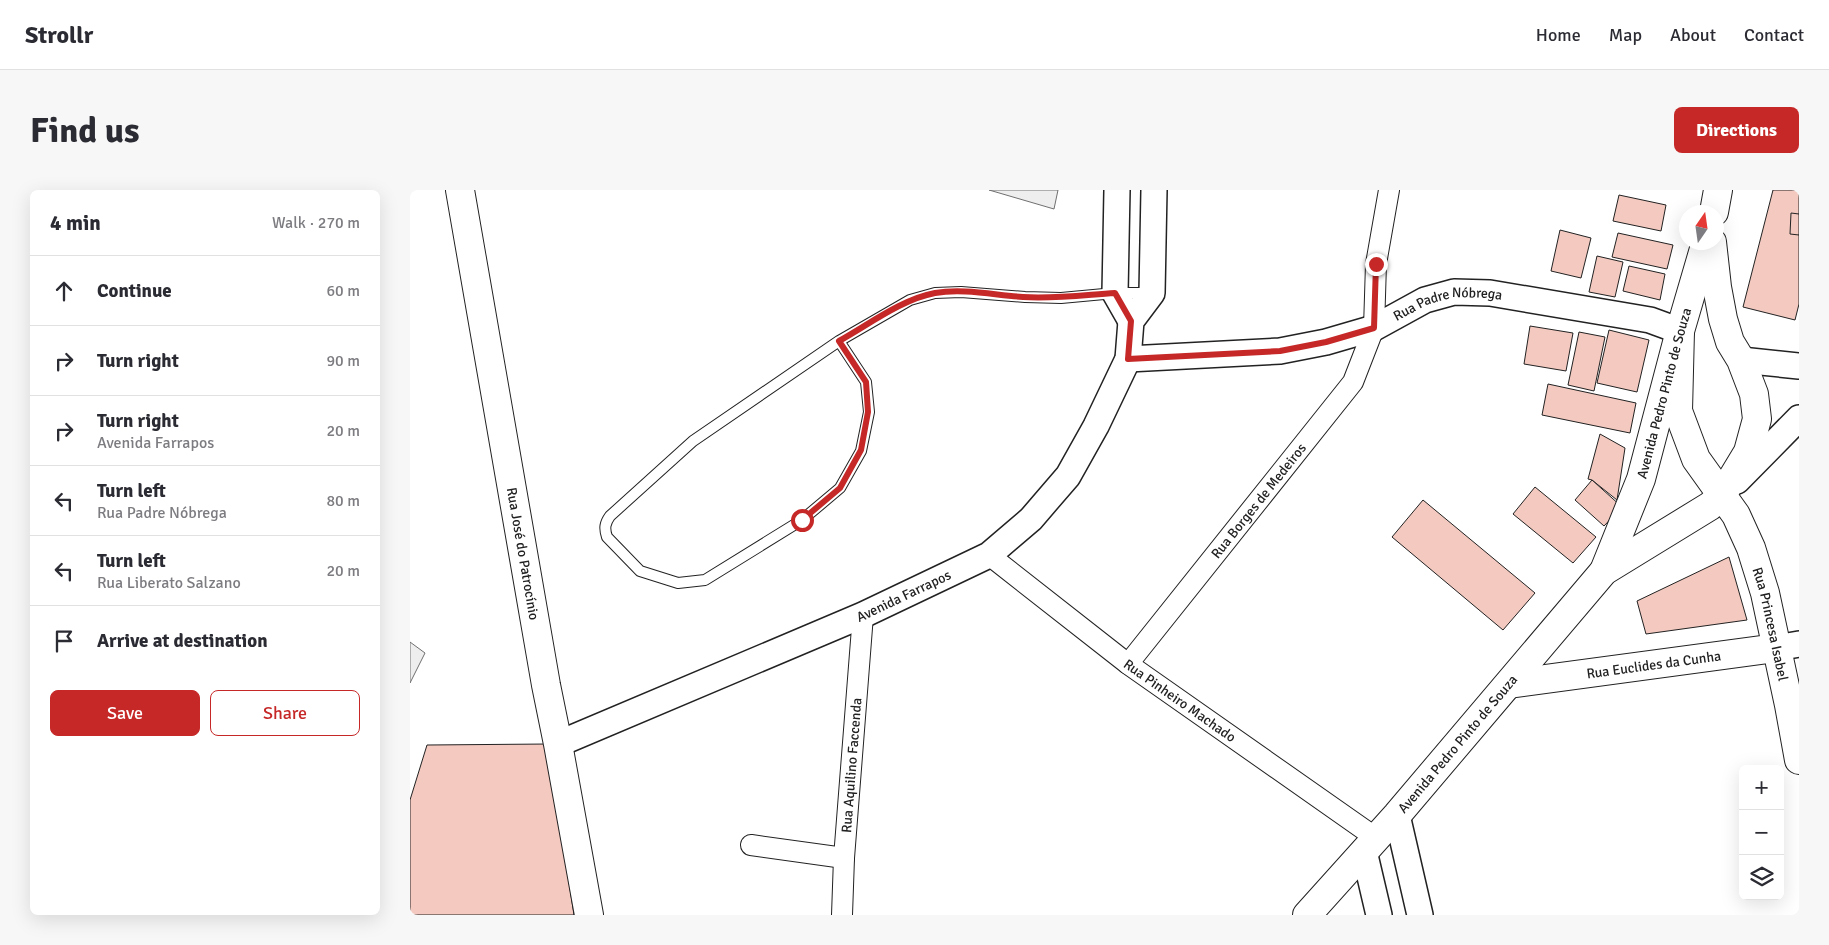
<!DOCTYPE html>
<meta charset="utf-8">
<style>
:root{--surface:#fff;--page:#f7f7f7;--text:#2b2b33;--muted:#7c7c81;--line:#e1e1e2;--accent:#c62828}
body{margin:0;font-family:Signika,sans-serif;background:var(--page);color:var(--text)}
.controls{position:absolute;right:15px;bottom:15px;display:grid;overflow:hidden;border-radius:8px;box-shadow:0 5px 20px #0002}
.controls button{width:45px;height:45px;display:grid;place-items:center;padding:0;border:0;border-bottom:1px solid var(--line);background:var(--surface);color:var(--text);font:25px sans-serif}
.compass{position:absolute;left:1269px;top:15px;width:45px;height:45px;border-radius:50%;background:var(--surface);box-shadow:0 5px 20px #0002;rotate:13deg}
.stop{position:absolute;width:15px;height:15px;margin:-11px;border:4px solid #c62828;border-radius:50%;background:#fff}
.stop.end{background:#c62828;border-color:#fff;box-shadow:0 1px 5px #0008}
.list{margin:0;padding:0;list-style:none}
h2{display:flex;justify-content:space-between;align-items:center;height:65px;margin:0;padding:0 20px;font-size:21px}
h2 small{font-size:16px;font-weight:400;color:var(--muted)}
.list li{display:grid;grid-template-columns:32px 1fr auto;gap:15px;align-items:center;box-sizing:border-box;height:70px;padding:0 20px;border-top:1px solid var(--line)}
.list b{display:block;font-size:19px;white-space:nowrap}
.list p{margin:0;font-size:16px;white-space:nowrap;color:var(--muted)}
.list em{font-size:16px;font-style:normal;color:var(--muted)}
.actions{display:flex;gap:10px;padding:15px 20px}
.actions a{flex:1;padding:11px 0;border:1px solid var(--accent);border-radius:8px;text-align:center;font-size:18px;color:var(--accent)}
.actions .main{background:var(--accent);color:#fff}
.icon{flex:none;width:28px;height:28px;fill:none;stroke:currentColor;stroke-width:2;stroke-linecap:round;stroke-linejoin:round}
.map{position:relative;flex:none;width:1389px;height:725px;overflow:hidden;border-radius:8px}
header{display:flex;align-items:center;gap:30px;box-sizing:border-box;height:70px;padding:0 25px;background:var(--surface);border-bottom:1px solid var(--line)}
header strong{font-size:24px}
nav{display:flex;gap:28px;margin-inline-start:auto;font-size:18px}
.intro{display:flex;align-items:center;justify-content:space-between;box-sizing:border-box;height:120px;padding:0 30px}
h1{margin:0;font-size:35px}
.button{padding:12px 22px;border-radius:8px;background:var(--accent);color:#fff;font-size:18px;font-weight:700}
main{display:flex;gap:30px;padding:0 30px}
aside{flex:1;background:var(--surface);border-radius:8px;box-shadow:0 5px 20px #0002}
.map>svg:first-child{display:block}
</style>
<header>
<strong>Strollr</strong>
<nav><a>Home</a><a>Map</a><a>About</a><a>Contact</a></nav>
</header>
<div class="intro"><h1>Find us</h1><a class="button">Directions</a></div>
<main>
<aside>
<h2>4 min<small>Walk · 270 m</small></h2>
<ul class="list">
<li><svg class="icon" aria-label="ahead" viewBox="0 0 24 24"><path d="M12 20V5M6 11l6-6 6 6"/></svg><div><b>Continue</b></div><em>60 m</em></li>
<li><svg class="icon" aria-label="right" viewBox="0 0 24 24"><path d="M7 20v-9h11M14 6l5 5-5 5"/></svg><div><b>Turn right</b></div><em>90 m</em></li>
<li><svg class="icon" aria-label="right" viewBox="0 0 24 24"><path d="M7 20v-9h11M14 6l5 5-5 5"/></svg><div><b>Turn right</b><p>Avenida Farrapos</p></div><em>20 m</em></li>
<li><svg class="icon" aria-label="left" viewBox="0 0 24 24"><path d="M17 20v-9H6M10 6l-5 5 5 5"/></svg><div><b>Turn left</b><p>Rua Padre Nóbrega</p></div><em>80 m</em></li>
<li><svg class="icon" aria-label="left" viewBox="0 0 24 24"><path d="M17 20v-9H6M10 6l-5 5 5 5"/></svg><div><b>Turn left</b><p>Rua Liberato Salzano</p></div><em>20 m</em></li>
<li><svg class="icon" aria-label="arrive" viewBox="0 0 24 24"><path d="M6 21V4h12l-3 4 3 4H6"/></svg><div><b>Arrive at destination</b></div></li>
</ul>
<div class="actions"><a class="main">Save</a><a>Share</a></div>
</aside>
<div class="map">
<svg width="1389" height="725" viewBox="0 0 1389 725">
<rect width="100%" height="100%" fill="#fff"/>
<g fill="#eee" stroke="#6f6f6f">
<path d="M 579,0 L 648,0 L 644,19 Z"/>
<path d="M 0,452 L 15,463 L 0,493 Z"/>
</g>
<g fill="#f3c9c0" stroke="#222">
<path d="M 1363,0 L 1389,0 L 1389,114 L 1385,130 L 1333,117 Z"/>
<path d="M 1209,5 L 1256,15 L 1251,41 L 1203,31 Z"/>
<path d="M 1381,23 L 1389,24 L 1389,45 L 1380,44 Z"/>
<path d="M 1150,40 L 1181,48 L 1171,88 L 1141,81 Z"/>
<path d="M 1208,43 L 1263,55 L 1257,79 L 1202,67 Z"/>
<path d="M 1187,66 L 1213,72 L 1205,107 L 1179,102 Z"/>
<path d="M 1219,76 L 1255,84 L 1250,110 L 1213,101 Z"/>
<path d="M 1120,136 L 1163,143 L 1156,181 L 1114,174 Z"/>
<path d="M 1199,140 L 1239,150 L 1227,202 L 1187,193 Z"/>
<path d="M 1169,142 L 1195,147 L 1184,201 L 1158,195 Z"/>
<path d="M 1138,194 L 1226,213 L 1220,243 L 1132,225 Z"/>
<path d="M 1190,244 L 1215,258 L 1207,310 L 1182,290 L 1178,289 Z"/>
<path d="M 1182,290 L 1212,317 L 1194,336 L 1165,310 Z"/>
<path d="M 1125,297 L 1186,347 L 1163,373 L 1103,324 Z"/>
<path d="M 1013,310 L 1125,403 L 1093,440 L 982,347 Z"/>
<path d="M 1319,367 L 1337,430 L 1236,444 L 1227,411 Z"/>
<path d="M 138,554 L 164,725 L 0,725 L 0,610 L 17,555 Z"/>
</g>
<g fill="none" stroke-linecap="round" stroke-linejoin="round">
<defs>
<path id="service" d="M 429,151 L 456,192 L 459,222 L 451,261 L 430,298 L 392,330 L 295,390 L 268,393 L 230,381 L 197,347 C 194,338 195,333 200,326 L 283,251 L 429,151 L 500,110 L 525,103 L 551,102 L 615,107 L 651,108 L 705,103 L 740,103"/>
<g id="minor">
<path id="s1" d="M 579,365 L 718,474 L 966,648"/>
<path id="s2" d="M 718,474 L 943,192 L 964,138 L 966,74 L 979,0"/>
<path d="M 341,655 L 434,668"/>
<path id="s3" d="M 432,725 L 434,668 L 453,425"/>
</g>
<g id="tertiary">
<path d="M 707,0 L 705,103 L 721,131"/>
<path id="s4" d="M 718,169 L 870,161 L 916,152 L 964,138 L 1015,110 L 1044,102 L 1080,103 L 1240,130 L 1270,141"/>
<path d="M 1331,170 L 1389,176"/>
<path d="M 1327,291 L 1389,228"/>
<path d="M 1366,458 L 1389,454"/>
<path id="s5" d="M 148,554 L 453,425 L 579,365 L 621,329 L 658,286 L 686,236 L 718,169 L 721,131 L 742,103 L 744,0"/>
<path d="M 987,625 L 1010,725"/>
<path d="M 954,661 L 969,725"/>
</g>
<g id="secondary">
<path id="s6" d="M 50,0 L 136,495 L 148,554 L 179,725"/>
<path d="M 1304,22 L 1308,0"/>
<path id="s7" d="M 1270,141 L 1268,221 L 1286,269 L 1326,325 L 1341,358 L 1355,403 L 1379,515 L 1389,570"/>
<path id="s8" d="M 1194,381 L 1231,289 L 1270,141 L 1296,52"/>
<path id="s9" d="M 1099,494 L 1366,458"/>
<path id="s10" d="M 897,725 L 987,625 L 1194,381 L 1300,316 L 1312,305 L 1338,262 L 1347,229 L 1344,204 L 1331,170 L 1320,152 L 1313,129 L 1307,97 L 1302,52"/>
</g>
</defs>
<use href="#service" stroke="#222" stroke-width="12"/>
<use href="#minor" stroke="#222" stroke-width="22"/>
<use href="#tertiary" stroke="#222" stroke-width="28"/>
<use href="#secondary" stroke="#222" stroke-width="30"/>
<use href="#service" stroke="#fff" stroke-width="10"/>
<use href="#minor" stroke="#fff" stroke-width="20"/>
<use href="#tertiary" stroke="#fff" stroke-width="25"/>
<use href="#secondary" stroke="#fff" stroke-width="28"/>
</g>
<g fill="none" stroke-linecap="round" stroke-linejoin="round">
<path stroke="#c62828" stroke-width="6" d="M 392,330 L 430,298 L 451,260 L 458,222 L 456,192 L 429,151 C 458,135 492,109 525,103 C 553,98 584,105 613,107 C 644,109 674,105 705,103 L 721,131 L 718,169 L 870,161 L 916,152 L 964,138 L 966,74"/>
</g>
<g text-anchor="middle" stroke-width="4" stroke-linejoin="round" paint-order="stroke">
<g font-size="14" fill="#222" stroke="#fff">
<text dy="5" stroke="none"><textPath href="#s4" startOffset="329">Rua Padre Nóbrega</textPath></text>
<text dy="5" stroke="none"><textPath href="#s8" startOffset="188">Avenida Pedro Pinto de Souza</textPath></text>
<text dy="5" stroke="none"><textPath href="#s2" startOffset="209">Rua Borges de Medeiros</textPath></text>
<text dy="5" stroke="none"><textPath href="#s6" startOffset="369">Rua José do Patrocínio</textPath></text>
<text dy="5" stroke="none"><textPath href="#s5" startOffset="376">Avenida Farrapos</textPath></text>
<text dy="5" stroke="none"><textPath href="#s7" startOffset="315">Rua Princesa Isabel</textPath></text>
<text dy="5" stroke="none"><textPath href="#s9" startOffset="146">Rua Euclides da Cunha</textPath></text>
<text dy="5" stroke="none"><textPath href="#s1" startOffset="240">Rua Pinheiro Machado</textPath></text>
<text dy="5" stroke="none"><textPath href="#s10" startOffset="228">Avenida Pedro Pinto de Souza</textPath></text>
<text dy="5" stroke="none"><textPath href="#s3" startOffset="150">Rua Aquilino Faccenda</textPath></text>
</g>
</g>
</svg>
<div class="controls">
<button>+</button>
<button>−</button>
<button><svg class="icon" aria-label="layers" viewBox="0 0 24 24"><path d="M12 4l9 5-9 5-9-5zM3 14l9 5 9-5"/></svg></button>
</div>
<svg class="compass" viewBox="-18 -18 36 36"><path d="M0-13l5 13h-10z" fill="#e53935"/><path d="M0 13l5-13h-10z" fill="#7c7c81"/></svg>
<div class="stop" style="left:392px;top:330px"></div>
<div class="stop end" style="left:966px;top:74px"></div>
</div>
</main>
